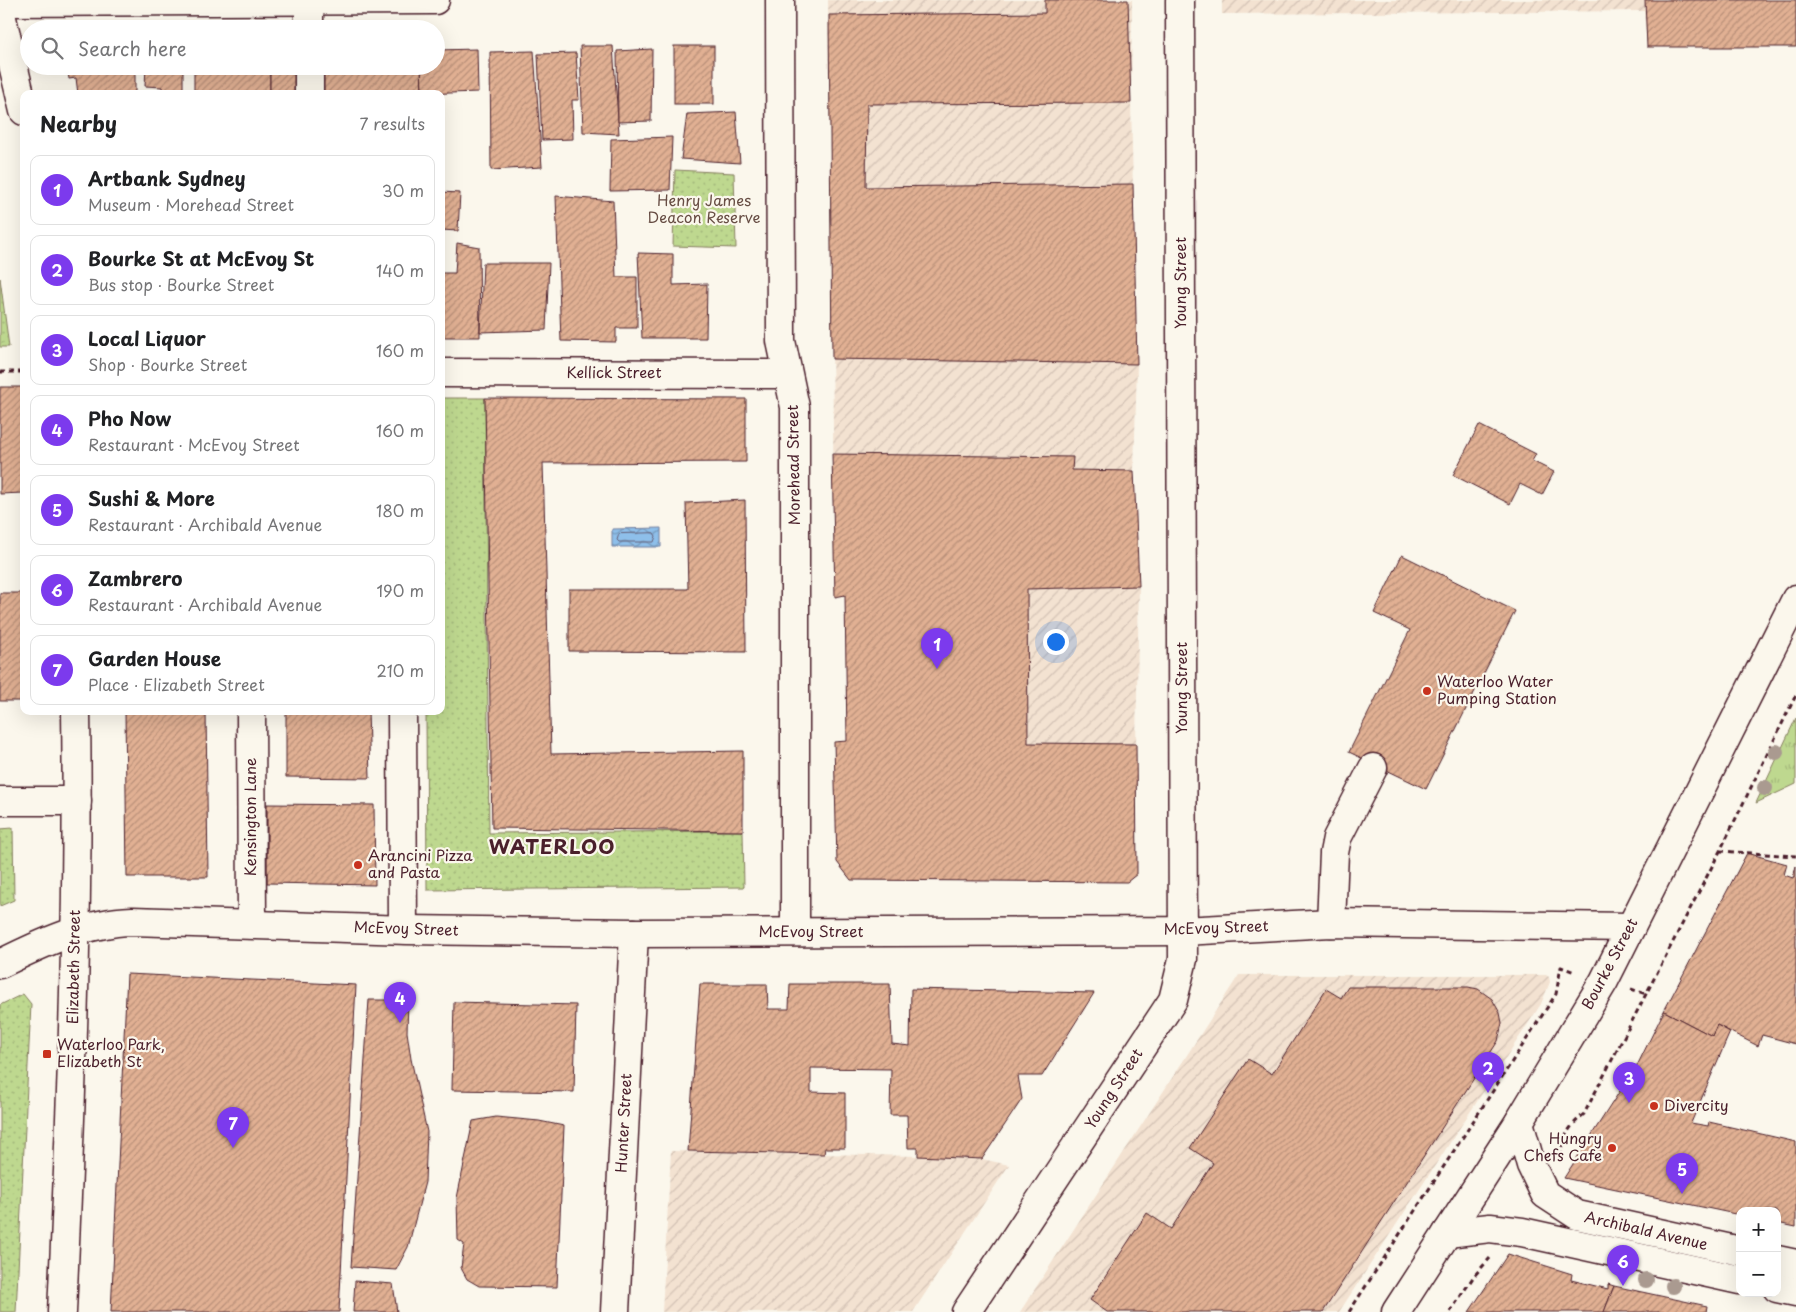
<!DOCTYPE html>
<meta charset="utf-8">
<style>
:root{--surface:#fff;--page:#f2f2f2;--text:#202124;--muted:#757577;--line:#e0e0e0;--accent:#7c3aed}
body{margin:0;font-family:"Playpen Sans",sans-serif;background:var(--page);color:var(--text)}
.controls{position:absolute;right:15px;bottom:15px;display:grid;overflow:hidden;border-radius:10px;box-shadow:0 5px 20px #0002}
.controls button{width:45px;height:45px;display:grid;place-items:center;padding:0;border:0;border-bottom:1px solid var(--line);background:var(--surface);color:var(--text);font:25px sans-serif}
.you{position:absolute;left:1055px;top:641px;width:18px;height:18px;margin:-12px;border:4px solid #fff;border-radius:50%;background:#1a73e8;box-shadow:0 0 0 8px #1a73e833}
.badge{display:grid;place-items:center;width:32px;height:32px;border-radius:50%;background:var(--accent);color:#fff;font-size:16px;font-weight:700}
.pin{position:absolute;translate:-50% -41px;filter:drop-shadow(0 1px 2px #0008)}
.pin::after{content:'';position:absolute;top:26px;width:18px;height:15px;background:inherit;clip-path:polygon(0 0,100% 0,50% 100%)}
.list{margin:0;padding:0;list-style:none}
h2{display:flex;justify-content:space-between;align-items:center;height:65px;margin:0;padding:0 20px;font-size:21px}
h2 small{font-size:16px;font-weight:400;color:var(--muted)}
.list li{display:grid;grid-template-columns:32px 1fr auto;gap:15px;align-items:center;box-sizing:border-box;height:70px;margin:0 10px 10px;padding:0 10px;border:1px solid var(--line);border-radius:10px}
.list b{display:block;font-size:19px;white-space:nowrap}
.list p{margin:0;font-size:16px;white-space:nowrap;color:var(--muted)}
.list em{font-size:16px;font-style:normal;color:var(--muted)}
.icon{flex:none;width:28px;height:28px;fill:none;stroke:currentColor;stroke-width:2;stroke-linecap:round;stroke-linejoin:round}
.map{position:relative;flex:none;width:1796px;height:1312px;overflow:hidden}
.search{position:absolute;background:var(--surface);box-shadow:0 5px 20px #0002;left:20px;top:20px;width:425px;height:55px;display:flex;align-items:center;gap:12px;box-sizing:border-box;padding:0 18px;border-radius:28px;color:var(--muted);font-size:19px}
.panel{position:absolute;background:var(--surface);box-shadow:0 5px 20px #0002;left:20px;top:90px;width:425px;height:625px;border-radius:10px}
.map>svg:first-child{display:block}
</style>
<div class="map">
<svg width="1796" height="1312" viewBox="0 0 1796 1312">
<defs>
<pattern id="industrial-furrows" width="10" height="10" patternUnits="userSpaceOnUse" patternTransform="scale(1.25)"><rect width="10" height="10" fill="#f3e2d1"/><path d="M-1 1l2-2M0 10L10 0M9 11l2-2" fill="none" stroke="#d2c1b4"/></pattern>
<pattern id="grass-tufts" width="24" height="20" patternUnits="userSpaceOnUse" patternTransform="scale(1.25)"><rect width="24" height="20" fill="#bed88f"/><path d="M3 7l-1-3M5 7V3M7 7l1-3M15 17l-1-3M17 17v-4M19 17l1-3" fill="none" stroke="#a5b97c"/></pattern>
<pattern id="park-dots" width="8" height="8" patternUnits="userSpaceOnUse" patternTransform="scale(1.25)"><rect width="8" height="8" fill="#bed88f"/><path d="M2 2h.1M6 6h.1" fill="none" stroke="#a5b97c" stroke-width="1.8" stroke-linecap="round"/></pattern>
<pattern id="water-waves" width="16" height="10" patternUnits="userSpaceOnUse" patternTransform="scale(1.25)"><rect width="16" height="10" fill="#8ebfea"/><path d="M0 5q4-4 8 0t8 0" fill="none" stroke="#769bbe"/></pattern>
<pattern id="building-hatch" width="6" height="6" patternUnits="userSpaceOnUse" patternTransform="scale(1.25)"><rect width="6" height="6" fill="#e1b093"/><path d="M-1 1l2-2M0 6l6-6M5 7l2-2" fill="none" stroke="#b88f78"/></pattern>
</defs>
<rect width="100%" height="100%" fill="#fbf7ec"/>
<filter id="ink" filterUnits="userSpaceOnUse"><feTurbulence type="fractalNoise" baseFrequency=".02" numOctaves="2"/><feDisplacementMap in="SourceGraphic" scale="10" xChannelSelector="R" yChannelSelector="G"/><feConvolveMatrix kernelMatrix="1 2 1 2 8 2 1 2 1" color-interpolation-filters="sRGB"/></filter>
<g filter="url(#ink)">
<g fill="url(#industrial-furrows)">
<path d="M 828,0 L 1132,0 L 1131,103 L 1137,364 L 1134,471 L 1139,586 L 1136,744 L 1137,874 L 1127,882 L 851,880 L 837,862 L 834,742 L 847,741 L 845,596 L 835,597 Z"/>
<path d="M 1222,0 L 1796,0 L 1796,47 L 1647,47 L 1644,11 L 1222,14 Z"/>
<path d="M 1239,975 L 1546,975 L 1549,977 L 1550,982 L 1541,1004 L 1339,1312 L 1020,1312 Z"/>
<path d="M 671,1151 L 918,1156 L 982,1159 L 1009,1165 L 913,1312 L 662,1312 Z"/>
</g>
<path fill="url(#grass-tufts)" stroke="#847c5d" d="M 1796,718 L 1796,784 L 1756,803 Z"/>
<g fill="url(#park-dots)" stroke="#847c5d">
<path d="M 675,170 L 734,173 L 736,248 L 673,246 Z"/>
<path d="M 0,278 L 9,347 L 0,347 Z"/>
<path d="M 441,398 L 485,398 L 489,833 L 743,831 L 744,887 L 427,890 L 426,711 L 441,711 Z"/>
<path d="M 13,828 L 14,900 L 0,906 L 0,829 Z"/>
<path d="M 23,994 L 31,1004 L 16,1312 L 0,1312 L 0,1005 Z"/>
</g>
<path fill="url(#water-waves)" stroke="#737f9e" d="M 661,528 L 661,547 L 612,547 L 612,529 Z"/>
<g fill="none" stroke-linecap="round" stroke-linejoin="round">
<path stroke="#655f77" stroke-width="1" d="M 654,533 L 656,536 L 654,542 L 619,542 L 617,540 L 619,534 Z"/>
</g>
<g fill="url(#building-hatch)" stroke="#4a1f2b">
<path d="M 1045,0 L 1128,0 L 1131,103 L 867,104 L 866,187 L 1133,184 L 1137,364 L 832,359 L 829,15 L 1045,13 Z"/>
<path d="M 1645,0 L 1796,0 L 1796,47 L 1647,47 Z"/>
<path d="M 580,46 L 613,46 L 619,134 L 583,132 Z"/>
<rect x="674" y="46" width="40" height="58"/>
<path d="M 477,49 L 478,92 L 422,94 L 421,66 L 436,66 L 436,50 Z"/>
<path d="M 652,49 L 651,121 L 618,122 L 617,51 Z"/>
<path d="M 534,51 L 542,167 L 491,170 L 490,52 Z"/>
<path d="M 576,53 L 579,100 L 572,100 L 573,139 L 542,140 L 538,54 Z"/>
<path d="M 67,66 L 135,66 L 135,94 L 78,94 L 76,78 L 69,79 Z"/>
<path d="M 146,66 L 183,66 L 183,92 L 194,94 L 162,94 L 162,87 L 145,86 Z"/>
<rect x="194" y="66" width="76" height="28"/>
<path d="M 270,66 L 299,66 L 300,94 L 270,94 Z"/>
<path d="M 322,66 L 421,66 L 422,94 L 322,94 Z"/>
<path d="M 736,112 L 740,163 L 681,159 L 687,114 Z"/>
<path d="M 672,137 L 670,190 L 610,191 L 611,139 Z"/>
<path d="M 441,192 L 460,193 L 458,231 L 441,230 Z"/>
<path d="M 556,196 L 613,201 L 616,277 L 637,277 L 637,328 L 616,328 L 616,342 L 561,341 Z"/>
<path d="M 457,243 L 479,247 L 480,337 L 441,337 L 441,273 L 455,273 Z"/>
<path d="M 638,253 L 673,254 L 673,285 L 707,284 L 706,338 L 642,338 Z"/>
<path d="M 483,263 L 549,263 L 546,330 L 480,332 Z"/>
<path d="M 0,387 L 22,387 L 23,493 L 0,494 Z"/>
<path d="M 485,398 L 746,399 L 746,462 L 543,463 L 551,754 L 743,751 L 743,831 L 492,828 Z"/>
<path d="M 1479,425 L 1536,454 L 1532,461 L 1554,472 L 1542,495 L 1520,484 L 1510,504 L 1453,475 Z"/>
<path d="M 832,454 L 1073,457 L 1072,470 L 1134,471 L 1139,586 L 1027,589 L 1028,743 L 1136,744 L 1137,874 L 1127,882 L 851,880 L 837,862 L 834,742 L 847,741 L 845,595 L 835,597 Z"/>
<path d="M 745,500 L 746,652 L 569,651 L 569,589 L 688,589 L 686,503 Z"/>
<path d="M 1402,555 L 1515,611 L 1426,789 L 1349,752 L 1410,630 L 1374,613 Z"/>
<rect x="0" y="593" width="24" height="108"/>
<path d="M 125,711 L 206,711 L 208,877 L 127,877 Z"/>
<path d="M 286,711 L 368,711 L 370,778 L 286,777 Z"/>
<path d="M 267,804 L 374,805 L 375,885 L 267,883 Z"/>
<path d="M 1747,853 L 1787,864 L 1784,875 L 1793,878 L 1796,866 L 1796,1044 L 1762,1035 L 1758,1046 L 1717,1025 L 1712,1036 L 1664,1011 Z"/>
<path d="M 127,974 L 356,985 L 339,1312 L 111,1312 Z"/>
<path d="M 700,984 L 767,984 L 768,1009 L 789,1009 L 790,984 L 890,984 L 892,1044 L 910,1046 L 911,989 L 1094,993 L 1042,1076 L 1018,1076 L 1022,1099 L 982,1159 L 918,1156 L 918,1148 L 908,1148 L 907,1115 L 890,1115 L 891,1069 L 811,1068 L 811,1092 L 845,1093 L 845,1148 L 825,1148 L 824,1154 L 688,1151 Z"/>
<path d="M 1348,987 L 1468,987 L 1478,989 L 1492,999 L 1500,1013 L 1502,1023 L 1498,1041 L 1323,1312 L 1107,1312 L 1090,1300 L 1147,1213 L 1171,1229 L 1213,1163 L 1190,1148 L 1248,1059 L 1272,1074 L 1326,989 L 1341,998 Z"/>
<path d="M 369,1000 L 408,1000 L 407,1032 L 411,1059 L 427,1132 L 425,1182 L 408,1247 L 396,1270 L 351,1267 Z"/>
<path d="M 454,1002 L 576,1005 L 574,1092 L 452,1090 Z"/>
<path d="M 1664,1011 L 1712,1036 L 1717,1025 L 1730,1032 L 1691,1123 L 1708,1126 L 1709,1122 L 1796,1142 L 1796,1227 L 1777,1223 L 1777,1211 L 1740,1211 L 1740,1215 L 1564,1178 L 1625,1083 L 1636,1090 L 1639,1085 L 1630,1080 Z"/>
<path d="M 496,1117 L 539,1121 L 564,1126 L 557,1287 L 479,1286 L 467,1279 L 461,1268 L 464,1244 L 458,1240 L 457,1198 L 473,1121 Z"/>
<path d="M 1508,1254 L 1572,1274 L 1571,1280 L 1608,1289 L 1608,1284 L 1614,1286 L 1604,1312 L 1469,1312 Z"/>
<path d="M 355,1281 L 393,1284 L 397,1312 L 353,1312 Z"/>
<path d="M 1614,1286 L 1707,1306 L 1706,1312 L 1604,1312 Z"/>
</g>
<g fill="none" stroke-linecap="round" stroke-linejoin="round">
<defs>
<g id="minor">
<path d="M 780,0 L 781,341 L 795,407 L 795,931"/>
<path d="M 0,2 L 435,0"/>
<path d="M 309,29 L 309,1"/>
<path d="M 309,66 L 309,94"/>
<path d="M 441,373 L 787,374"/>
<path d="M 251,711 L 252,923"/>
<path d="M 402,711 L 403,929"/>
<path d="M 0,801 L 77,801"/>
<path d="M 1331,923 L 1334,853 L 1337,838 L 1373,768"/>
<path d="M 1519,1122 L 1531,1165 L 1545,1194 L 1577,1215 L 1740,1251"/>
<path d="M 1447,1233 L 1490,1228 L 1522,1232 L 1740,1280"/>
<path d="M 1777,1260 L 1796,1264"/>
<path d="M 1777,1288 L 1796,1292"/>
<path d="M 615,1312 L 634,933"/>
<path d="M 966,1312 L 1173,1000 L 1183,959 L 1180,0"/>
</g>
<g id="major">
<path d="M 0,10 L 24,111"/>
<path d="M 0,964 C 40,944 87,922 132,921 L 407,930 L 634,933 L 1183,931 L 1331,923 L 1631,927"/>
<path d="M 62,1312 C 71,1112 79,912 76,711"/>
<path d="M 1396,1312 L 1519,1122 L 1604,981 L 1796,599"/>
</g>
</defs>
<use href="#minor" stroke="#4a1f2b" stroke-width="31"/>
<use href="#major" stroke="#4a1f2b" stroke-width="31"/>
<g stroke="#4a1f2b" stroke-width="3" stroke-dasharray="5 4" stroke-linecap="butt">
<path d="M 0,372 L 24,372"/>
<path d="M 1720,851 L 1796,856"/>
<path d="M 1631,989 L 1646,994"/>
<path d="M 1561,1156 C 1562,1136 1570,1126 1584,1114 L 1720,851 L 1796,695"/>
<path d="M 1349,1312 L 1556,994 L 1561,967 L 1575,972"/>
<path d="M 1450,1312 L 1474,1276 L 1490,1258"/>
</g>
<use href="#minor" stroke="#fbf7ec" stroke-width="28"/>
<use href="#major" stroke="#fbf7ec" stroke-width="28"/>
</g>
<g fill="#aa9a90">
<circle cx="1776" cy="752" r="8"/>
<circle cx="1765" cy="788" r="8"/>
<circle cx="1646" cy="1280" r="8"/>
<circle cx="1673" cy="1286" r="8"/>
</g>
</g>
<g fill="#c8321e" stroke="#fbf7ec" stroke-width="2">
<circle cx="1427" cy="691" r="5"/>
<circle cx="358" cy="865" r="5"/>
<rect x="42" y="1049" width="10" height="10" rx="2.5"/>
<circle cx="1654" cy="1106" r="5"/>
<circle cx="1612" cy="1148" r="5"/>
</g>
<g text-anchor="middle" stroke-width="4.5" stroke-linejoin="round" paint-order="stroke">
<g font-size="15" fill="#674d44" stroke="#fbf7ec">
<text x="704" y="206">Henry James<tspan x="704" dy="17">Deacon Reserve</tspan></text>
</g>
<g font-size="15" fill="#4a1f2b" stroke="#fbf7ec">
<text transform="translate(1181 283) rotate(-90)" y="5">Young Street</text>
<text x="614" y="378">Kellick Street</text>
<text transform="translate(794 465) rotate(-91)" y="5">Morehead Street</text>
<text transform="translate(1182 688) rotate(-90)" y="5">Young Street</text>
<text transform="translate(251 817) rotate(-90)" y="5">Kensington Lane</text>
<text transform="translate(1216 928) rotate(-2)" y="5">McEvoy Street</text>
<text transform="translate(406 929) rotate(2)" y="5">McEvoy Street</text>
<text x="811" y="937">McEvoy Street</text>
<text transform="translate(1610 964) rotate(-62)" y="5">Bourke Street</text>
<text transform="translate(74 967) rotate(-89)" y="5">Elizabeth Street</text>
<text transform="translate(1114 1089) rotate(-57)" y="5">Young Street</text>
<text transform="translate(624 1123) rotate(-87)" y="5">Hunter Street</text>
<text transform="translate(1646 1231) rotate(13)" y="5">Archibald Avenue</text>
</g>
<g font-size="15" fill="#4a1f2b" stroke="#fbf7ec" text-anchor="start">
<text x="1437" y="687">Waterloo Water<tspan x="1437" dy="17">Pumping Station</tspan></text>
<text x="368" y="861">Arancini Pizza<tspan x="368" dy="17">and Pasta</tspan></text>
<text x="57" y="1050">Waterloo Park,<tspan x="57" dy="17">Elizabeth St</tspan></text>
<text x="1664" y="1111">Divercity</text>
<text x="1602" y="1144" text-anchor="end">Hungry<tspan x="1602" dy="17">Chefs Cafe</tspan></text>
</g>
<g font-size="20" font-weight="bold" letter-spacing="1" fill="#4a1f2b" stroke="#fbf7ec">
<text x="552" y="854">WATERLOO</text>
</g>
</g>
</svg>
<div class="controls">
<button>+</button>
<button>−</button>
</div>
<div class="you"></div>
<div class="pin badge" style="left:937px;top:669px">1</div>
<div class="pin badge" style="left:1488px;top:1093px">2</div>
<div class="pin badge" style="left:1629px;top:1103px">3</div>
<div class="pin badge" style="left:400px;top:1023px">4</div>
<div class="pin badge" style="left:1682px;top:1194px">5</div>
<div class="pin badge" style="left:1623px;top:1286px">6</div>
<div class="pin badge" style="left:233px;top:1148px">7</div>
<div class="search"><svg class="icon" aria-label="search" viewBox="0 0 24 24"><circle cx="10" cy="10" r="6"/><path d="M15 15l6 6"/></svg>Search here</div>
<section class="panel">
<h2>Nearby<small>7 results</small></h2>
<ul class="list">
<li><span class="badge">1</span><div><b>Artbank Sydney</b><p>Museum · Morehead Street</p></div><em>30 m</em></li>
<li><span class="badge">2</span><div><b>Bourke St at McEvoy St</b><p>Bus stop · Bourke Street</p></div><em>140 m</em></li>
<li><span class="badge">3</span><div><b>Local Liquor</b><p>Shop · Bourke Street</p></div><em>160 m</em></li>
<li><span class="badge">4</span><div><b>Pho Now</b><p>Restaurant · McEvoy Street</p></div><em>160 m</em></li>
<li><span class="badge">5</span><div><b>Sushi &amp; More</b><p>Restaurant · Archibald Avenue</p></div><em>180 m</em></li>
<li><span class="badge">6</span><div><b>Zambrero</b><p>Restaurant · Archibald Avenue</p></div><em>190 m</em></li>
<li><span class="badge">7</span><div><b>Garden House</b><p>Place · Elizabeth Street</p></div><em>210 m</em></li>
</ul>
</section>
</div>
